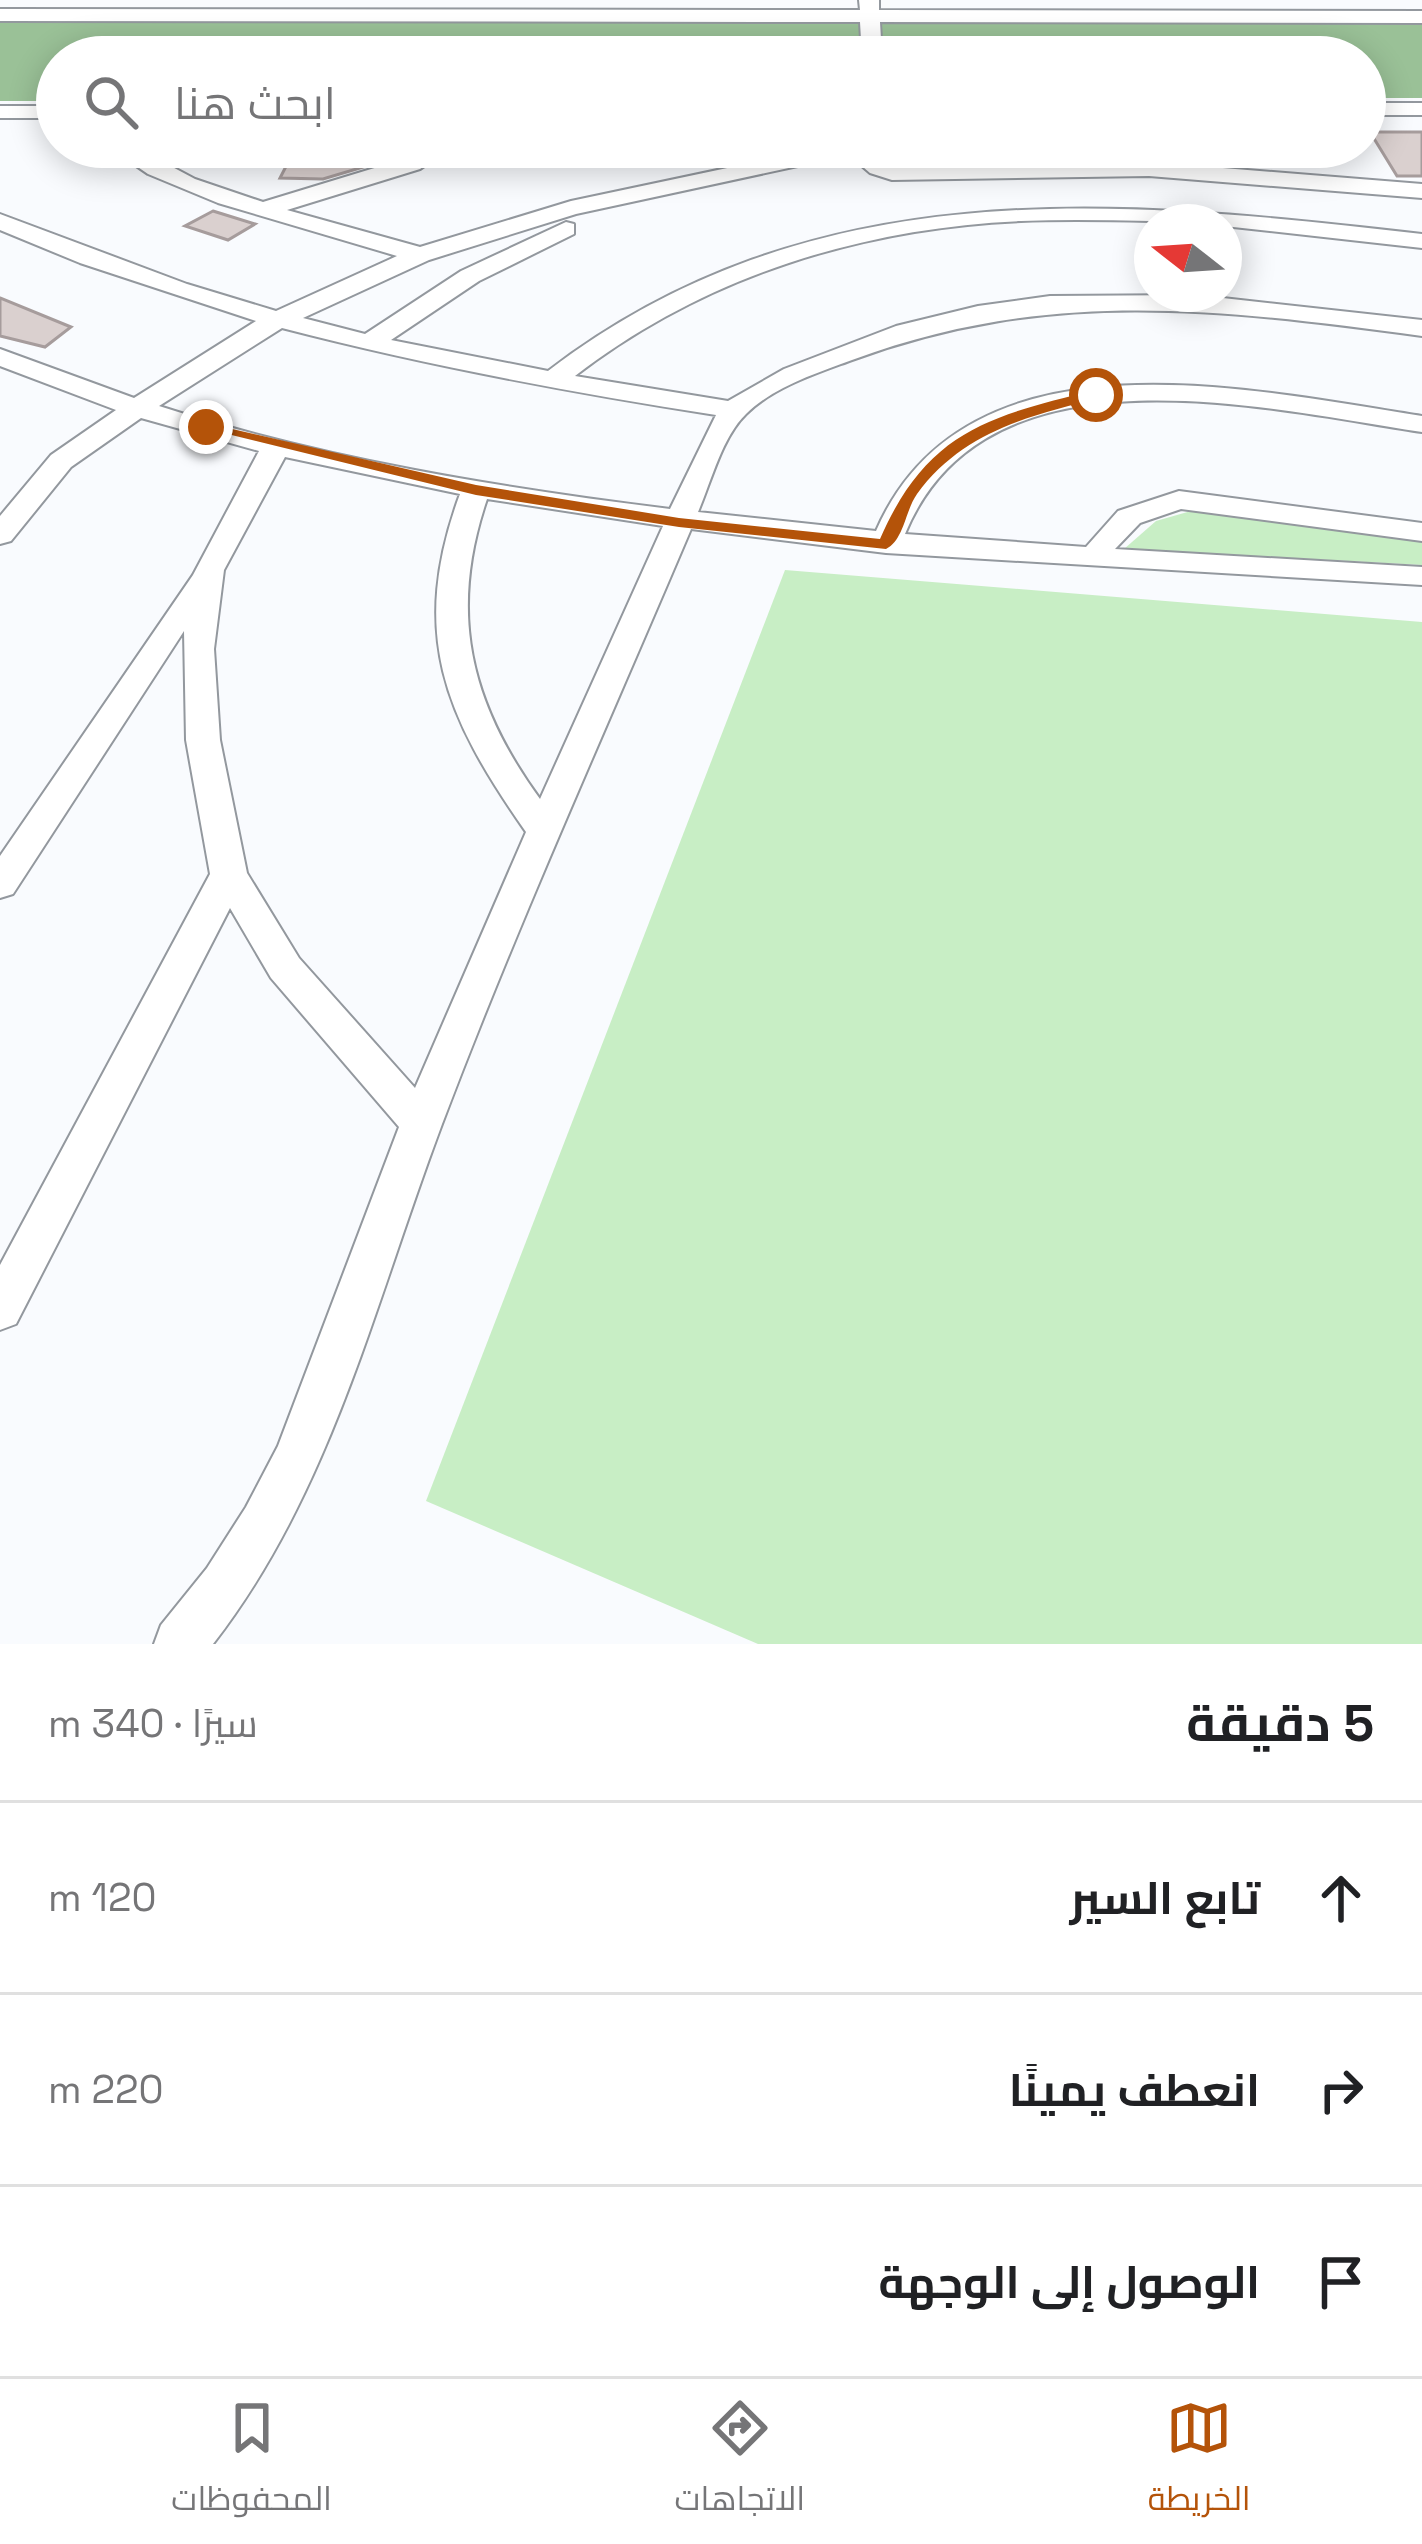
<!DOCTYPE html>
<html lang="ar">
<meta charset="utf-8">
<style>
:root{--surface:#fff;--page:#f6f6f6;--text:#202124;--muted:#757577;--line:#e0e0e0;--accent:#b45309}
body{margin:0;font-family:"Space Grotesk",Cairo,sans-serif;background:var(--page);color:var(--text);direction:rtl}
.compass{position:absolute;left:1134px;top:204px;width:108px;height:108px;border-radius:50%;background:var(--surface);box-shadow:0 6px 30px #0003;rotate:287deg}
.stop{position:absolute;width:36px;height:36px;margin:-27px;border:9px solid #b45309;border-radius:50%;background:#fff}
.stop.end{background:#b45309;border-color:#fff;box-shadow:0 3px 12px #0008}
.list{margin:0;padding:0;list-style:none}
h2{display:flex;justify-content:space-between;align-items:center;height:156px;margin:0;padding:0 48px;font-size:51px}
h2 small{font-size:39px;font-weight:400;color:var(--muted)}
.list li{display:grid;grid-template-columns:78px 1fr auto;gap:36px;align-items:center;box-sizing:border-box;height:192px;padding:0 48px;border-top:3px solid var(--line)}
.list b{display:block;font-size:45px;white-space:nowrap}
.list em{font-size:39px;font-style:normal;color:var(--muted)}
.icon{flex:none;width:66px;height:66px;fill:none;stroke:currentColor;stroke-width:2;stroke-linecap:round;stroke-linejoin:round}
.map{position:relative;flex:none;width:1422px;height:1644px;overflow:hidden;direction:ltr}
.search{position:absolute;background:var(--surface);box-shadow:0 6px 30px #0003;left:36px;right:36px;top:36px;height:132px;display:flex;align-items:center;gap:30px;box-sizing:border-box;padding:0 42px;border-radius:66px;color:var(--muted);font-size:45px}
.sheet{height:732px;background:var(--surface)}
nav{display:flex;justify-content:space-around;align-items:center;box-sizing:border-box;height:168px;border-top:3px solid var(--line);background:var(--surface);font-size:33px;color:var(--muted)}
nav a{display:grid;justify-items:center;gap:6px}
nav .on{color:var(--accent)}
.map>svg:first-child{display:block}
</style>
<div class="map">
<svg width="1422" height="1644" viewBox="0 0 1422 1644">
<rect width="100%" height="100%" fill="#f9fbfe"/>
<g fill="#c8eec5">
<path d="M 1191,511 L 1242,514 L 1422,542 L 1422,565 L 1124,549 L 1156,521 Z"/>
<path d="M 785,570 L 1422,622 L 1422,1644 L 758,1644 L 426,1501 Z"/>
</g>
<path fill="#9ac197" d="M 0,23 L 1422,23 L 1422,98 L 1365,98 L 1365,57 L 57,57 L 57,101 L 0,101 Z"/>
<g fill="#dad0cf" stroke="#a69c9c" stroke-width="3">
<path d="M 1370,132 L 1422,132 L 1422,176 L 1397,176 Z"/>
<path d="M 296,147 L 377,147 L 370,165 L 323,179 L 280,178 Z"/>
<path d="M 213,211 L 255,224 L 228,240 L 185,226 Z"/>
<path d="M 0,298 L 71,327 L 45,347 L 0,336 Z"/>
</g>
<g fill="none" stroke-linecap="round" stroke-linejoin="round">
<defs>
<g id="minor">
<path d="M 859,0 L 879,0 L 879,10 L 1422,11 L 1422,23 L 880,22 L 882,57 L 862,57 L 860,22 L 0,21 L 0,9 L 860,10 Z"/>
<rect x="1365" y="103" width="57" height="12"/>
<rect x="0" y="106" width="57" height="12"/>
<path d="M 127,147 L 149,147 L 148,154 L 195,179 L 263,202 L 404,159 L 424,147 L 451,147 L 420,169 L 287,210 L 420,247 L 571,201 L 826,147 L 868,147 L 894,166 L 1149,162 L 1422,184 L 1422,198 L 1149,176 L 892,180 L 870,173 L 849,155 L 576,214 L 429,260 L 303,318 L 365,334 L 461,271 L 566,222 L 574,224 L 574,234 L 479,281 L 391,340 L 548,371 C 811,170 1112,198 1422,234 L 1422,248 L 1224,226 L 1224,222 C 1156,222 1089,218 1021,221 C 860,228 703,277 575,376 L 728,401 L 784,369 L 896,326 L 978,306 L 1050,296 L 1196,295 L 1422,320 L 1422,336 C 1219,309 1049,287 852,360 C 817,373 773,387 746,414 C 722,437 711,482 698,512 L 876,531 C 966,324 1247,389 1422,416 L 1422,432 C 1261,408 985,339 905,534 L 1086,547 L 1118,511 L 1179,491 L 1422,523 L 1422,541 L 1181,509 L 1140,523 L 1115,549 L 1422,567 L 1422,585 L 886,553 L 691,529 C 607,727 518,923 442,1124 C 375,1301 332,1491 213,1644 L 154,1644 L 161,1625 L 207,1568 L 246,1507 L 278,1446 L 399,1127 L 271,978 L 230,908 L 16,1324 L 0,1330 L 0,1265 L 210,874 L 186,740 L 184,631 L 13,894 L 0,898 L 0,856 L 193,575 L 259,451 L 141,418 L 71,467 L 11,541 L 0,544 L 0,516 L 51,455 L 116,410 L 0,366 L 0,349 L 134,398 L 256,321 L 80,263 L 0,230 L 0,214 L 187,284 L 276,311 L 397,256 L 218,203 L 148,174 L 129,161 ZM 282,328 C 425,365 568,392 716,415 L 670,509 C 500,488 323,459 159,406 ZM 285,457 L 460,494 C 409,633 444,715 526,832 L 415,1088 L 299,958 L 247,873 L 220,740 L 214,649 L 224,570 ZM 487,499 L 663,526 L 540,799 C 470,703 448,613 487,499 Z"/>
</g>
</defs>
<use href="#minor" stroke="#93989e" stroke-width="4"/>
<use href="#minor" fill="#fff" fill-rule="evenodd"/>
</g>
<path fill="#b45309" d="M 1096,390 L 1101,398 C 1030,415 962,432 917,494 C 905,511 904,540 886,549 L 679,527 L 476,495 L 199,427 L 206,423 L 476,485 L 679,518 L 880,539 C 927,431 989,416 1096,390 Z"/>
</svg>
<svg class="compass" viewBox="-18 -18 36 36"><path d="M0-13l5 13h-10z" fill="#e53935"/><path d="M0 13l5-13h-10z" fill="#757577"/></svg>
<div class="stop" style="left:1096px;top:395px"></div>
<div class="stop end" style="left:206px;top:427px"></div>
<div class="search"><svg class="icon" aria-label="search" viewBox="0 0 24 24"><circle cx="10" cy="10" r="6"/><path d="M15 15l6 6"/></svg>ابحث هنا</div>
</div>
<section class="sheet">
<h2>5 دقيقة<small>سيرًا · 340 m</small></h2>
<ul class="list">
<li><svg class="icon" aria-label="ahead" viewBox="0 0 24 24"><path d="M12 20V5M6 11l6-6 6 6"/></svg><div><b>تابع السير</b></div><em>120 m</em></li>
<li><svg class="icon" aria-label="right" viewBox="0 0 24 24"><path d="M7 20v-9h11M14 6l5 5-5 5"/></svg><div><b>انعطف يمينًا</b></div><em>220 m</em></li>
<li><svg class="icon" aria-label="arrive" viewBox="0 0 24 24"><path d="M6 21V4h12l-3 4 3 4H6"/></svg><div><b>الوصول إلى الوجهة</b></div></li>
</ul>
</section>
<nav>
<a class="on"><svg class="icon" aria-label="map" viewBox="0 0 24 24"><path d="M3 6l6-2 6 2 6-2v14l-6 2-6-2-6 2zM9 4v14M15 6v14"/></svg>الخريطة</a>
<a><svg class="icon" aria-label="directions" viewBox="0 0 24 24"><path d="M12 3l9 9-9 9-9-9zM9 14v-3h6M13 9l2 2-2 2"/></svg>الاتجاهات</a>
<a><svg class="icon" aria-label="saved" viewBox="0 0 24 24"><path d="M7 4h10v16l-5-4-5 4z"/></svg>المحفوظات</a>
</nav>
